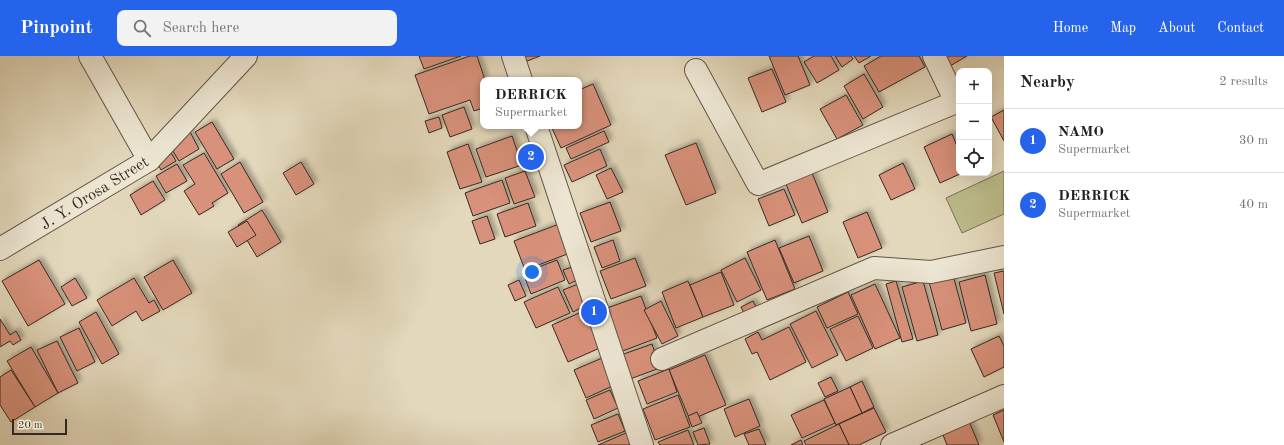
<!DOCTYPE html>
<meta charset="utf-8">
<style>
:root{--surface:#fff;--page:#f2f2f2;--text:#222;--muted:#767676;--line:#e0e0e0;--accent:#2563eb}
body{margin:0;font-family:"Old Standard TT",serif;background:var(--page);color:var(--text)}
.controls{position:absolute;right:12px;top:12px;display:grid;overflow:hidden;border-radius:8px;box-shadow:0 4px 16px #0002}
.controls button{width:36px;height:36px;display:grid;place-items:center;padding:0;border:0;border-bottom:1px solid var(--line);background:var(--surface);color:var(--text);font:20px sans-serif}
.scale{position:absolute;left:12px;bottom:10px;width:55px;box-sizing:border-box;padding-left:4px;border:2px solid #362923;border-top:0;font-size:11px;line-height:14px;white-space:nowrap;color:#362923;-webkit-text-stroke:3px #ede6d3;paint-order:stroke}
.you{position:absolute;left:532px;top:216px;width:14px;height:14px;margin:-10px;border:3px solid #fff;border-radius:50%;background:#1a73e8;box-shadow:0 0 0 6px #1a73e833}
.badge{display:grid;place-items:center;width:26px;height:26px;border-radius:50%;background:var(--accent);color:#fff;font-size:13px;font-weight:700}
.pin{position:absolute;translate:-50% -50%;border:2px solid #fff;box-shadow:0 1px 4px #0006}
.popup{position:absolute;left:480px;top:21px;width:102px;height:52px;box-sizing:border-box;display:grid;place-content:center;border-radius:8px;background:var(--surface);filter:drop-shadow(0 1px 3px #0005);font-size:13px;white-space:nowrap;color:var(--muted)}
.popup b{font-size:15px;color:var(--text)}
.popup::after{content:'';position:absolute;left:50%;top:100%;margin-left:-8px;border:8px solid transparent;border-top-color:var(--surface)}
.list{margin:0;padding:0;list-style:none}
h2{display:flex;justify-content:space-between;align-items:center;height:52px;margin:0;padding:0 16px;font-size:17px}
h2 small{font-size:13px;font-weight:400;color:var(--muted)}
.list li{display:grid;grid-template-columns:26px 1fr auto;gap:12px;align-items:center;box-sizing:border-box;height:64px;padding:0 16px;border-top:1px solid var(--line)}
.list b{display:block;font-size:15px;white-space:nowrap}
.list p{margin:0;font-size:13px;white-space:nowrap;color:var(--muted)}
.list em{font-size:13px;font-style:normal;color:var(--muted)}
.icon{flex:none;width:22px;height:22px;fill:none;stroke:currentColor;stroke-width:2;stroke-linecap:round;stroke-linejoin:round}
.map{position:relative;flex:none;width:1004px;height:389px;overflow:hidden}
header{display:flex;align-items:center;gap:24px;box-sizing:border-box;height:56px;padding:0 20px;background:var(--accent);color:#fff}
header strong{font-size:19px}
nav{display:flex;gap:22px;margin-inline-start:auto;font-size:14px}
.search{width:280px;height:36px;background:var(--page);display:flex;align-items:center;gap:10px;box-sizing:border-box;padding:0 14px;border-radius:8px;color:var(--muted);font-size:15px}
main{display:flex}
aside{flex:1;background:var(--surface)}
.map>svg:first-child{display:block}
</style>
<header>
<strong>Pinpoint</strong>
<div class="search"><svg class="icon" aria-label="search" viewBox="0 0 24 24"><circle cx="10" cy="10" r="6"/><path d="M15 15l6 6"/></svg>Search here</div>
<nav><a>Home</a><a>Map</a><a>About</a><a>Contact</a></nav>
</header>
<main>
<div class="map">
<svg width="1004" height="389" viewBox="0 0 1004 389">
<defs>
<filter id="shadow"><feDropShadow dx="3.5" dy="-3.5" stdDeviation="2" flood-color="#0004"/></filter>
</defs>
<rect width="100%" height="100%" fill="#e3d8bb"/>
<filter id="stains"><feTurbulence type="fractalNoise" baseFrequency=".005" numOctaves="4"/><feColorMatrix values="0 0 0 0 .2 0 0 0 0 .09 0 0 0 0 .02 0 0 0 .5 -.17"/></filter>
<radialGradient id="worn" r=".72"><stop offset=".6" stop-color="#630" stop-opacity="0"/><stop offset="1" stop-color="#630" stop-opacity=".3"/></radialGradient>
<path fill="#bcbc8b" stroke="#797257" d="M 1004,115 L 1004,158 L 962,177 L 946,142 Z"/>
<g fill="#d8917a" stroke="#362923" filter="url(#shadow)">
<path d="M 419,0 L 461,0 L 424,13 Z"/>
<path d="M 470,0 L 477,0 L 485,24 L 483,24 L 483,52 L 474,55 L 470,44 L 429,58 L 415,19 Z"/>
<path d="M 520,0 L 540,0 L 522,7 Z"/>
<path d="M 769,0 L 798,0 L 810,29 L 785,39 Z"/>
<path d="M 814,0 L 831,0 L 839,14 L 817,27 L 804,6 Z"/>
<path d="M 835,0 L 851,0 L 853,3 L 842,11 Z"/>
<path d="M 854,0 L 871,0 L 859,7 Z"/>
<path d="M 881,0 L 919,0 L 925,11 L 879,36 L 864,10 Z"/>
<path d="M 945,0 L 967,0 L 950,10 Z"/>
<path d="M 772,13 L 786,46 L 762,56 L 748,22 Z"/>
<path d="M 864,18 L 883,51 L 863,63 L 844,30 Z"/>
<path d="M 593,28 L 611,69 L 561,92 L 551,70 L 579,70 L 579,34 Z"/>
<path d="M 846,39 L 863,69 L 837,83 L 820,53 Z"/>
<path d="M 464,51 L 472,73 L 450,81 L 442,59 Z"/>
<path d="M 1004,54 L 1004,85 L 991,61 Z"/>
<path d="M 439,61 L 442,72 L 429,77 L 425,65 Z"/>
<path d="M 212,66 L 234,103 L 217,113 L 195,76 Z"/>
<path d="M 189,74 L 199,93 L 179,105 L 168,87 Z"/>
<path d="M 604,75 L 609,86 L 571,103 L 566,92 Z"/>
<path d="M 952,78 L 959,95 L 959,117 L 962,117 L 940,127 L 924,91 Z"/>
<path d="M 512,80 L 522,109 L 486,121 L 476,93 Z"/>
<path d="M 696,87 L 716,137 L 686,149 L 665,99 Z"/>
<path d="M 468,88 L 482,126 L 460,133 L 447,96 Z"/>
<path d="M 168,92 L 176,105 L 161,114 L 154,101 Z"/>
<path d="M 600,93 L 607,110 L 572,126 L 564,109 Z"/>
<path d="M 204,97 L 228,137 L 212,147 L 214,150 L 199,159 L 184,135 L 195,128 L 183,109 Z"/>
<path d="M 240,106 L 263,146 L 244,157 L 221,118 Z"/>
<path d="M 301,106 L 314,128 L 296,139 L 283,117 Z"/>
<path d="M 903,107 L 915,133 L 891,144 L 879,119 Z"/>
<path d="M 177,108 L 187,125 L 166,137 L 156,120 Z"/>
<path d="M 611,112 L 623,136 L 607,143 L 596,119 Z"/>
<path d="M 525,115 L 535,141 L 514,148 L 505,122 Z"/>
<path d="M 812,117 L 828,156 L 802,167 L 786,128 Z"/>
<path d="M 502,124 L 510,147 L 473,160 L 465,137 Z"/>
<path d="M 153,125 L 165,144 L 141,159 L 130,139 Z"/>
<path d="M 784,133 L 795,159 L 769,170 L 758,143 Z"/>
<path d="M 610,146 L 621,175 L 591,186 L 580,157 Z"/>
<path d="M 528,147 L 536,170 L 505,181 L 497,158 Z"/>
<path d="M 262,154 L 281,186 L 257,201 L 238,169 Z"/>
<path d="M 867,156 L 882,192 L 858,202 L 843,166 Z"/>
<path d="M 487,160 L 495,183 L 480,188 L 472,165 Z"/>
<path d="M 247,165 L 256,179 L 237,191 L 228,176 Z"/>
<path d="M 559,168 L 570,197 L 525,214 L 514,185 Z"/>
<path d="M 809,180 L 823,215 L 794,227 L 779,192 Z"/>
<path d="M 613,184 L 620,205 L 602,212 L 594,191 Z"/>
<path d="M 775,184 L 795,233 L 767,244 L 747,196 Z"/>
<path d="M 635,202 L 646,230 L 611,243 L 600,215 Z"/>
<path d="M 745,202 L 761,234 L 737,246 L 721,214 Z"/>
<path d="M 39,204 L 65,248 L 28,270 L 2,225 Z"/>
<path d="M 173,204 L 192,237 L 163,254 L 144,221 Z"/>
<path d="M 557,204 L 565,224 L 531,238 L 523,217 Z"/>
<path d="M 572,211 L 577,224 L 569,228 L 563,214 Z"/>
<path d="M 1004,215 L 1004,258 L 994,217 Z"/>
<path d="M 721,216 L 734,249 L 703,261 L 690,229 Z"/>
<path d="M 953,219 L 966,267 L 942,274 L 929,226 Z"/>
<path d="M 985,219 L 997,268 L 971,275 L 959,226 Z"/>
<path d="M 75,222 L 87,242 L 72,250 L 61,231 Z"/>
<path d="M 134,222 L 149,247 L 154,244 L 160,255 L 142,265 L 136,255 L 112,270 L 97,244 Z"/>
<path d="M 519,224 L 526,240 L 515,245 L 508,229 Z"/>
<path d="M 688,225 L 703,261 L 676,272 L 662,236 Z"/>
<path d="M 896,225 L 913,283 L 902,286 L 886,228 Z"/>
<path d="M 923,225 L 938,279 L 917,285 L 902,231 Z"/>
<path d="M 578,228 L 587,249 L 573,256 L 563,234 Z"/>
<path d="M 875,228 L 900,282 L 875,293 L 851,239 Z"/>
<path d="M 558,231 L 570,257 L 536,272 L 524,246 Z"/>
<path d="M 848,236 L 858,258 L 827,272 L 817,251 Z"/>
<path d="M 641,240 L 657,282 L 620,296 L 604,253 Z"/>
<path d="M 661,245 L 678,280 L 662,288 L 644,254 Z"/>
<path d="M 753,245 L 758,255 L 746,261 L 741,251 Z"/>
<path d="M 586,254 L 602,291 L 568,306 L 552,269 Z"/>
<path d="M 816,255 L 838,299 L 812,312 L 790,268 Z"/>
<path d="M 96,256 L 119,298 L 102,308 L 79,266 Z"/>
<path d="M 858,260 L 873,292 L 846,305 L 830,273 Z"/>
<path d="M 0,263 L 10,279 L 16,275 L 21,284 L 13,289 L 10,285 L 0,291 Z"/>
<path d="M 789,271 L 806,306 L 770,324 L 757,296 L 752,298 L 745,283 L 758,276 L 762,284 Z"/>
<path d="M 79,272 L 95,306 L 77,315 L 60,281 Z"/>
<path d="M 999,280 L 1004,290 L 1004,311 L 984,321 L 971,293 Z"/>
<path d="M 57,285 L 78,327 L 58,337 L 37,294 Z"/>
<path d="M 652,288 L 660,312 L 630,323 L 621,299 Z"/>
<path d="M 31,291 L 58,337 L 35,351 L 7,305 Z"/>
<path d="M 705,299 L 726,349 L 690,364 L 669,314 Z"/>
<path d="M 607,300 L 619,327 L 586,342 L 574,314 Z"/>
<path d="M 669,313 L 677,336 L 647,348 L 638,325 Z"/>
<path d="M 11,314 L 35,351 L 11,366 L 0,349 L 0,321 Z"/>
<path d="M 831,321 L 838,335 L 825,341 L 818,327 Z"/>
<path d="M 862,325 L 874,351 L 862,357 L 850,331 Z"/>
<path d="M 850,331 L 862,357 L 836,369 L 824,343 Z"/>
<path d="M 610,334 L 618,352 L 594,363 L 586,344 Z"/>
<path d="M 678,339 L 690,371 L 655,384 L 643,353 Z"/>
<path d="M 749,343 L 760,370 L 735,381 L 724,353 Z"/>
<path d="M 824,344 L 835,367 L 802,382 L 791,359 Z"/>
<path d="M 874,352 L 886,376 L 859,389 L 849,389 L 839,368 Z"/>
<path d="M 1004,354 L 1004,386 L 993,359 Z"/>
<path d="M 697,356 L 702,367 L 692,371 L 688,360 Z"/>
<path d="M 618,358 L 625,375 L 598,386 L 591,369 Z"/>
<path d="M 968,363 L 979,389 L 947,389 L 941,374 Z"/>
<path d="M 839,368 L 849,389 L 806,389 L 804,385 Z"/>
<path d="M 704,372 L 710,388 L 698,389 L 693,376 Z"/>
<path d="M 759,373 L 766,389 L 749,389 L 744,378 Z"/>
<path d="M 633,374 L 640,389 L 598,389 Z"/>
<path d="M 688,374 L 694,389 L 660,389 L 658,386 Z"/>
<path d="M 801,384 L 803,389 L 791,389 Z"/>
</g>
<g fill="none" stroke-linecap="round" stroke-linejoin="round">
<defs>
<g id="minor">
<path d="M 90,0 L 149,104"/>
<path d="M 513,0 L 521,24"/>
<path d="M 696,14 L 758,128 L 956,46 L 934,0"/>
<path d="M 536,70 L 642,389"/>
<path d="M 0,193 L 149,104 L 246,0"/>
<path d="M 662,303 L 874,212 L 931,216 L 1004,201"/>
<path d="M 892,389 L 1004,340"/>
</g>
</defs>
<use href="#minor" stroke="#615549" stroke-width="24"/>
<use href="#minor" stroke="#ede6d3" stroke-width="22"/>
</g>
<g text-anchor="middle" stroke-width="4" stroke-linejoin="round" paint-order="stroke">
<g font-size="16" fill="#362923" stroke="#ede6d3">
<text transform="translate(94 136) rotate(-32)" y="6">J. Y. Orosa Street</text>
</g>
</g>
<rect width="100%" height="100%" filter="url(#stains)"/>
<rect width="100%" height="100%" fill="url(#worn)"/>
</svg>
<div class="controls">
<button>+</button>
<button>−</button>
<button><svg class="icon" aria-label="locate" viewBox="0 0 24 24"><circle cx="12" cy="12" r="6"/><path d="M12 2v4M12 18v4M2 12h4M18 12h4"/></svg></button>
</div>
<div class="scale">20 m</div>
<div class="you"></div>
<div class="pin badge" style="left:594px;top:256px">1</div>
<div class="pin badge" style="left:531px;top:101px">2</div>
<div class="popup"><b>DERRICK</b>Supermarket</div>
</div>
<aside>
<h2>Nearby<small>2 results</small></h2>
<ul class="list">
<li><span class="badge">1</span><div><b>NAMO</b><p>Supermarket</p></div><em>30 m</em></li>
<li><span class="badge">2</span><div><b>DERRICK</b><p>Supermarket</p></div><em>40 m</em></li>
</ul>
</aside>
</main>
